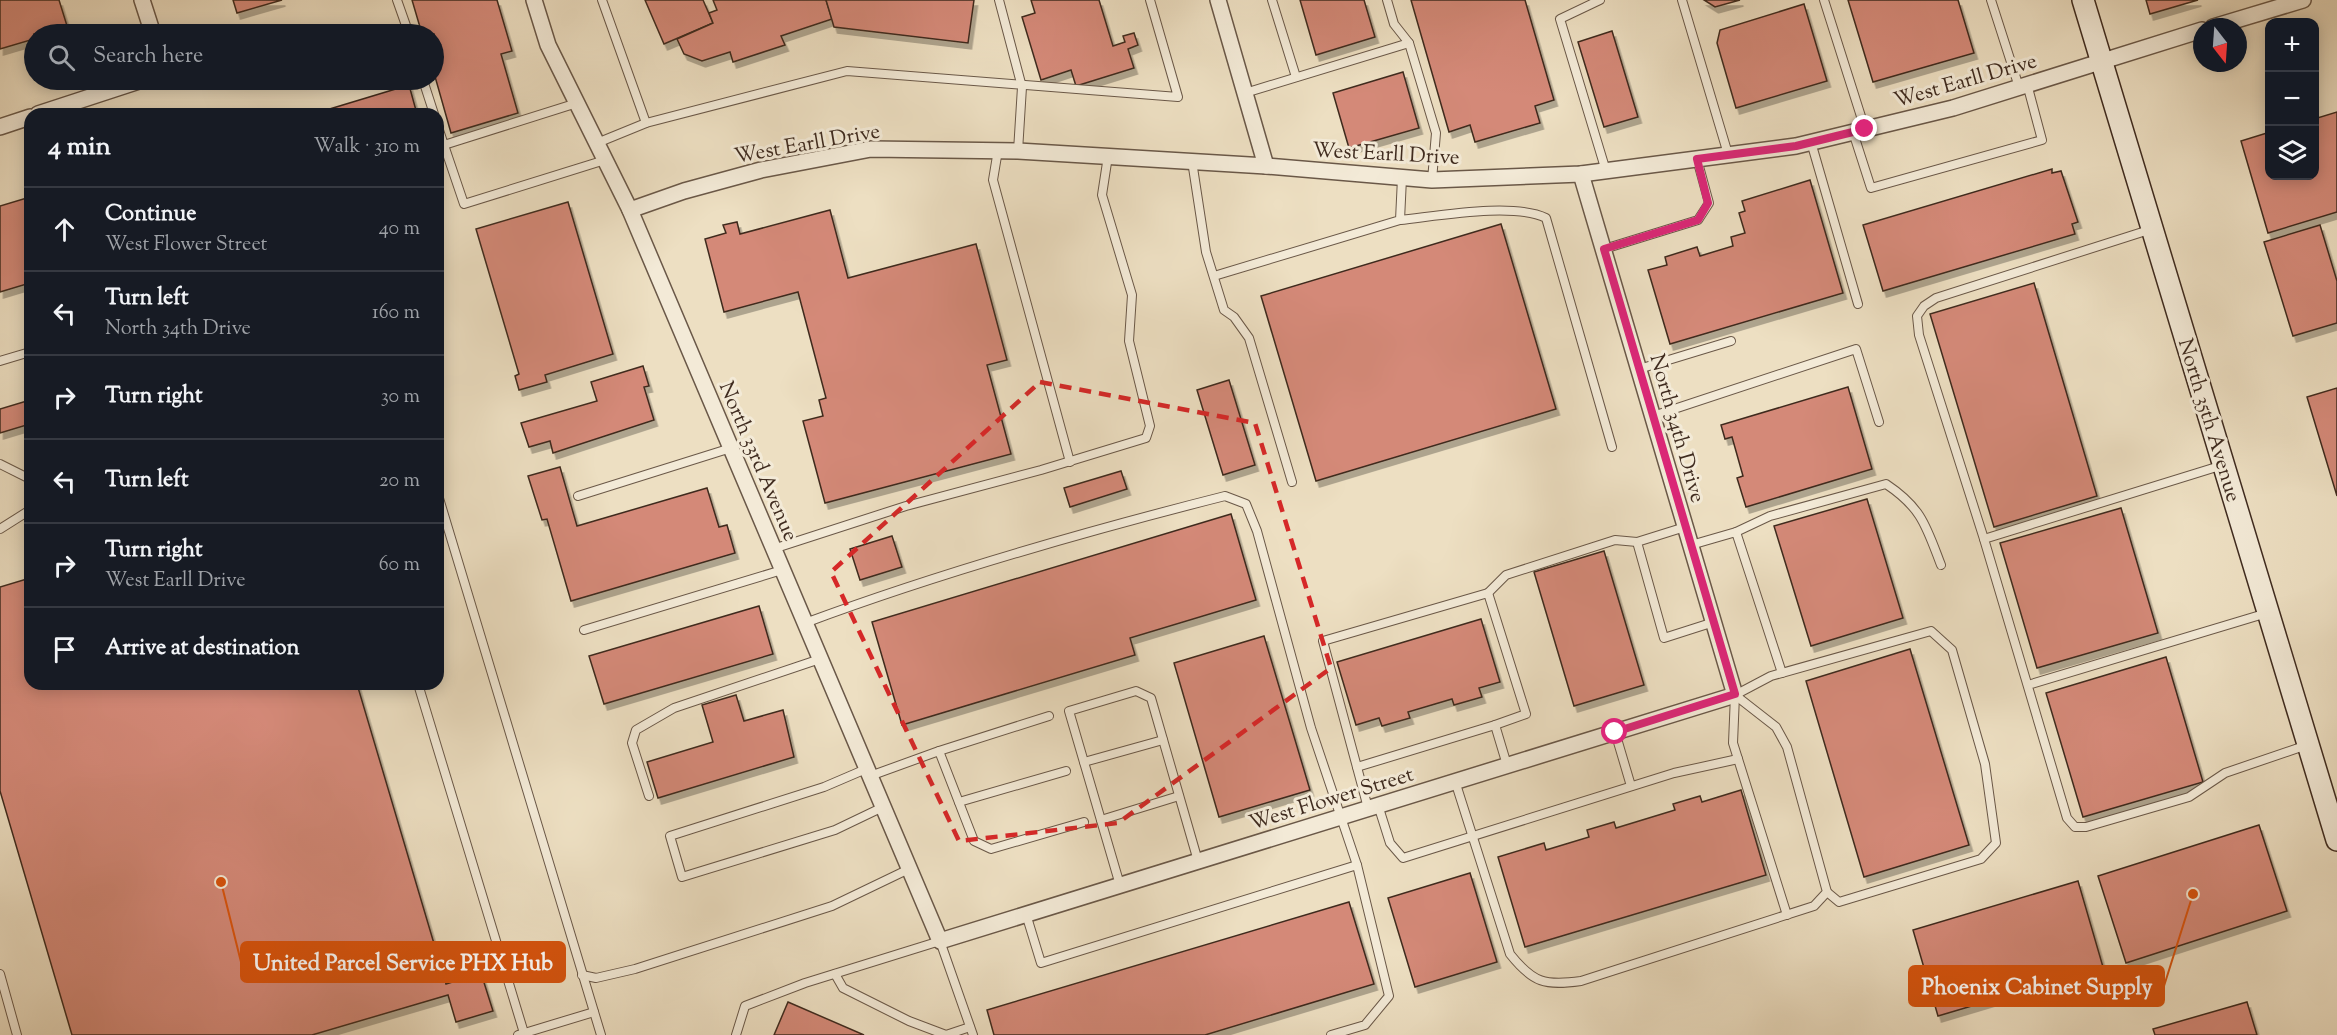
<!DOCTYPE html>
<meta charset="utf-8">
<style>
:root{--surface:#171b24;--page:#20242c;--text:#f1f3f6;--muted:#9ea1a6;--line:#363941}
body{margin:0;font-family:"Sorts Mill Goudy",serif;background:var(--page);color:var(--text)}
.controls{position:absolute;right:18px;top:18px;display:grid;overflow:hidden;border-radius:12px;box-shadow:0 3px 15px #0003}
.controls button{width:54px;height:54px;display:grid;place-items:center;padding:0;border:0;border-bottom:2px solid var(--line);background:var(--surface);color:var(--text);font:30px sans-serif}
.compass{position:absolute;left:2193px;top:18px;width:54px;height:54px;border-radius:50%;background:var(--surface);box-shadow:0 3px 15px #0003;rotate:163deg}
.stop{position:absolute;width:18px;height:18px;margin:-14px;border:4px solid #db2777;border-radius:50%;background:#fff}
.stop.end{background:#db2777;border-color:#fff;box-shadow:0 2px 6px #0008}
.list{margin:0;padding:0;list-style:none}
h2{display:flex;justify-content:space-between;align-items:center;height:78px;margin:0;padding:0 24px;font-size:26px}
h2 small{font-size:20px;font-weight:400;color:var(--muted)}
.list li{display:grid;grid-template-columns:39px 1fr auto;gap:18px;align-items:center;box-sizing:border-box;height:84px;padding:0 24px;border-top:2px solid var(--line)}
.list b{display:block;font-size:22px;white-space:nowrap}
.list p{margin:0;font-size:20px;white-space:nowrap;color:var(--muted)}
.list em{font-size:20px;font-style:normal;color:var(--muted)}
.icon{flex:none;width:33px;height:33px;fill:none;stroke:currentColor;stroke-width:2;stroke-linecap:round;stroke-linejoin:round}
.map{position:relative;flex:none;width:2337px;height:1035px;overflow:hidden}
.search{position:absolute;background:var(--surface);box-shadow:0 3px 15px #0003;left:24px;top:24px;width:420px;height:66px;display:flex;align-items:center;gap:15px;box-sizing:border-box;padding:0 21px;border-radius:33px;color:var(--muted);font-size:22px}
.panel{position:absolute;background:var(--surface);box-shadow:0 3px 15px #0003;left:24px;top:108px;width:420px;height:582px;border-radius:18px}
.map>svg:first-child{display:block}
</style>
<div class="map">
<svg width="2337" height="1035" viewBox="0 0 2337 1035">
<defs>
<filter id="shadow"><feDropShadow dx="3.5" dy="6" stdDeviation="0" flood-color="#0004"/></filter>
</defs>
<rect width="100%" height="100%" fill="#eddfc2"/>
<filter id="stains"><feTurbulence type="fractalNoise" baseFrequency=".00333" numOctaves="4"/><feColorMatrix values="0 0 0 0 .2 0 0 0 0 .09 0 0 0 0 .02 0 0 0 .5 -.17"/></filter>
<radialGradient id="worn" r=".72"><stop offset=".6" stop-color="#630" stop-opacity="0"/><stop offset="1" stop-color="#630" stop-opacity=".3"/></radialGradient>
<g fill="#d48978" stroke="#3f2b1f" stroke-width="1.5" filter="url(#shadow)">
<path d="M 0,0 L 59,0 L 68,29 L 50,34 L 34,34 L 34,39 L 0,49 Z"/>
<path d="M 233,0 L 282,0 L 237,13 Z"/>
<path d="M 412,0 L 497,0 L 512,51 L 501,54 L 518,113 L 451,133 L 434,73 L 434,34 L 422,34 Z"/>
<path d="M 645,0 L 703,0 L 713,23 L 664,44 Z"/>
<path d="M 713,0 L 826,0 L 832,19 L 781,36 L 785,45 L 733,62 L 730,52 L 702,61 L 684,54 L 677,39 L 713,23 L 709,13 L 717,10 Z"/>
<path d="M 826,0 L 974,0 L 968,43 L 834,27 Z"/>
<path d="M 1031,0 L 1099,0 L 1113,46 L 1125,42 L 1123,36 L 1134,33 L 1138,45 L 1128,49 L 1134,68 L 1076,86 L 1071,70 L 1041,80 L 1022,17 L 1035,13 Z"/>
<path d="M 1300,0 L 1364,0 L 1375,37 L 1316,55 Z"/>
<path d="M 1411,0 L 1525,0 L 1554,100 L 1535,106 L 1540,123 L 1475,142 L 1470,125 L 1449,132 Z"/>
<path d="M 1704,0 L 1740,0 L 1715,7 Z"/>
<path d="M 1848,0 L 1958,0 L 1974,53 L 1873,82 Z"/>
<path d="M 2146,0 L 2198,0 L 2150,14 Z"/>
<path d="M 1804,4 L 1827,81 L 1736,108 L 1717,43 L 1720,30 Z"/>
<path d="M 1612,31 L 1638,117 L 1604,127 L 1578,42 Z"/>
<path d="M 1403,72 L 1419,128 L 1349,148 L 1333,93 Z"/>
<path d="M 409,85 L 417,114 L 313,114 Z"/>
<path d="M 2337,112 L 2337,212 L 2268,233 L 2241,141 L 2270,132 L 2270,176 L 2314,176 L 2314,119 Z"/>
<path d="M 2052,169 L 2052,173 L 2061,171 L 2078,222 L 2072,224 L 2075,234 L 1883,291 L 1863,225 Z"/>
<path d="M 1810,180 L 1843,293 L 1670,344 L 1648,270 L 1667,265 L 1665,257 L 1697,247 L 1700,256 L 1733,246 L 1731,237 L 1745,233 L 1739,213 L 1745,211 L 1742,201 Z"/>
<path d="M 30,197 L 30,283 L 0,292 L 0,206 Z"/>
<path d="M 568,202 L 613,354 L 545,375 L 547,382 L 519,390 L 515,376 L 519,374 L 476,229 Z"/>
<path d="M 830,210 L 848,278 L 976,244 L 1007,360 L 987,365 L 1011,454 L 825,503 L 803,421 L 823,416 L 819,400 L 826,398 L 798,292 L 724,312 L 705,239 L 726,233 L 723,225 L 737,222 L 740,234 Z"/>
<path d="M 1501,224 L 1556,409 L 1316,481 L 1261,296 Z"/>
<path d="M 2320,225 L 2337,281 L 2337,323 L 2293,336 L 2264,242 Z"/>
<path d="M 2034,283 L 2097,496 L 1994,527 L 1930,314 Z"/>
<path d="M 643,366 L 649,386 L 644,387 L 654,420 L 553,453 L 550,441 L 529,447 L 521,423 L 597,401 L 591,382 Z"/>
<path d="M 1229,380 L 1255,465 L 1223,475 L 1197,390 Z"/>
<path d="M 1848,387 L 1872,469 L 1746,507 L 1737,478 L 1743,476 L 1732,437 L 1725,439 L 1721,425 Z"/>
<path d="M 2337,388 L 2337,496 L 2307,397 Z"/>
<path d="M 30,400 L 30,424 L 0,433 L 0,409 Z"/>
<path d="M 560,467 L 577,526 L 707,488 L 719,527 L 727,525 L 735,553 L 571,601 L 547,519 L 542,520 L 528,476 Z"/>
<path d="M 1121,471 L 1127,489 L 1070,507 L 1064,488 Z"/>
<path d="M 1867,499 L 1903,618 L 1811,646 L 1774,526 Z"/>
<path d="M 2121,508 L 2158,633 L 2037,668 L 2000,543 Z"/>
<path d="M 1231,514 L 1256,600 L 1130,638 L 1135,655 L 902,725 L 872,622 Z"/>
<path d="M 892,536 L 902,567 L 860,580 L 850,549 Z"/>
<path d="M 1604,551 L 1644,685 L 1574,706 L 1534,572 Z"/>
<path d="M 30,578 L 30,684 L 357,684 L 446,984 L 481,973 L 493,1011 L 456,1022 L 448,995 L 312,1035 L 72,1035 L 0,791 L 0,587 Z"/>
<path d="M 759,606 L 773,654 L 604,704 L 589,656 Z"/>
<path d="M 1481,619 L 1500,682 L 1479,688 L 1482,697 L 1454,705 L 1452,699 L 1408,712 L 1410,718 L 1382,726 L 1379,718 L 1356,725 L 1337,662 Z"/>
<path d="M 1264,636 L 1310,790 L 1219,817 L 1174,663 Z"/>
<path d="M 1910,649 L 1969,845 L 1864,877 L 1806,681 Z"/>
<path d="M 2166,657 L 2203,782 L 2083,817 L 2046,693 Z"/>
<path d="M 736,695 L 744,721 L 783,710 L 794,757 L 658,798 L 647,762 L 713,742 L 702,705 Z"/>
<path d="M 1741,790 L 1766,875 L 1525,947 L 1498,857 L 1544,843 L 1546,850 L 1589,837 L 1587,830 L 1614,822 L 1616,828 L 1675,810 L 1673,804 L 1700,796 L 1702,802 Z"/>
<path d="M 2259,825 L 2287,911 L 2126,963 L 2098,876 Z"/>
<path d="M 1470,873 L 1497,962 L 1415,987 L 1388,898 Z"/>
<path d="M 2078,881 L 2103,967 L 1938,1016 L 1913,930 Z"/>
<path d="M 1349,902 L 1374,984 L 1205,1035 L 994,1035 L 987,1010 Z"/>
<path d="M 788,1002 L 864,1035 L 774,1035 Z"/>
<path d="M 2247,1002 L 2257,1035 L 2155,1035 L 2153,1029 Z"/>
</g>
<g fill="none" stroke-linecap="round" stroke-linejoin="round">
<defs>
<g id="service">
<path d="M 397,0 L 409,34"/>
<path d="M 602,0 L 646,123"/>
<path d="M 999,0 L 1022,87 L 1018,151"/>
<path d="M 1272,0 L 1296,77"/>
<path d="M 1387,0 L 1394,24 L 1409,43 L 1436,133 L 1432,180"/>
<path d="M 1600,0 L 1560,19 L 1606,171"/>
<path d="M 1682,0 L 1728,154"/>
<path d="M 1824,0 L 1865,129"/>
<path d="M 1991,0 L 2019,87"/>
<path d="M 423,80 L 434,114"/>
<path d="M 1245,93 L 1409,43"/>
<path d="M 438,127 L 444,145 L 577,103"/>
<path d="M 1853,132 L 1871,188 L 2042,140 L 2027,84"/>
<path d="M 1811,142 L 1858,304"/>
<path d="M 597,143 L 646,123 L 847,71 L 1178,97 L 1150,0"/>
<path d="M 444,145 L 464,204 L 605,160"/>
<path d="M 998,150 L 993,180 L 1070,462"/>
<path d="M 1192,161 L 1206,252 L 1224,310 L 1234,317 L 1249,338 L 1292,482"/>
<path d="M 1400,220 C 1438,216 1513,202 1546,218 L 1612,447"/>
<path d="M 1604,249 L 1698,220 L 1709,203 L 1697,159"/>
<path d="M 1214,276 L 1400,220 L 1402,178"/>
<path d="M 0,361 L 30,352"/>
<path d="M 1639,369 L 1731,341"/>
<path d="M 1653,416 L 1856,349 L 1879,422"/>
<path d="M 0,464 L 30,479"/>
<path d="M 2223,465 L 1984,539 L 2067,818 L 2075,827 L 2086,827 L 2189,797 L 2225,773 L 2307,745"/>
<path d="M 438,495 L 601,1035"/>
<path d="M 578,496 L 731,448"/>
<path d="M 1685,527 L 1637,542 L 1664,638 L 1714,622"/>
<path d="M 0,529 L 30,510"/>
<path d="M 1736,532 L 1770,516 L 1886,484 C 1922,508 1926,526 1941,565"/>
<path d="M 1984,539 L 1919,335 L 1917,316 L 1924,306 L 1936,298 L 2152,229"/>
<path d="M 1691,545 L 1736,532 L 1782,673"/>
<path d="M 773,549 L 906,506 L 1041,470 L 1146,438 L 1150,426 L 1129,341 L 1132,295 L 1102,195 L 1108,156"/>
<path d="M 1488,593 L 1506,575 L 1615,540 L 1637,542"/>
<path d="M 805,623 C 942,572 1083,532 1225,496 L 1246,504 L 1257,531 L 1311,728 L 1357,865"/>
<path d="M 584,630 L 782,570"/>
<path d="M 418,684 L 524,1033"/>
<path d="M 2028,685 L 2267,613"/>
<path d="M 1735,695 L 1771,676 L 1931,631 L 1952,650 L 1985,764 L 1996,843 L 1981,859 L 1839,902 L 1827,892"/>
<path d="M 1735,695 L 1733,743 L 1787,915"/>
<path d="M 1615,732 L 1631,786"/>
<path d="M 939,751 L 1049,716"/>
<path d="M 1084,762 L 1163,740"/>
<path d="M 1357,767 L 1495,725"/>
<path d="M 866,769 L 824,787 L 670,836 L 682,877 L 835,830 L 883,807"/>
<path d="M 870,776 L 939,751 L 974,841 L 991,849 L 1084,822"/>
<path d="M 1455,781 L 1510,954 C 1533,983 1545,986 1581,981 L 1814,906 L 1827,892 L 1787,747 L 1776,727 L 1735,695"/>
<path d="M 649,796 L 632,743 L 636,730 L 674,708 L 820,659"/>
<path d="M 959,802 L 1066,771"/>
<path d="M 1378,805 L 1390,843 L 1403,858 L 1674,773 L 1738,759"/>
<path d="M 1368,808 L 1323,641 L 1488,593 L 1526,714 L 1495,725 L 1507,765"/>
<path d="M 1101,820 L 1179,796"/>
<path d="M 1120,885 L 1069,711 L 1136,691 L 1151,698 L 1198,861"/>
<path d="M 1026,914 L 1041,963 L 1357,865 L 1389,996 L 1365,1025 L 1331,1035"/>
<path d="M 0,974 L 17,1035"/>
<path d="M 835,974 L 843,988 L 909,1021 L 946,1035 L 970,1027"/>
<path d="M 582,975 L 596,978 L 635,969 L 832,906 L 909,869"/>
<path d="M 518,1035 L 594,1012"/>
<path d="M 736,1035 L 745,1006 L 805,983 L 940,941 L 973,1035"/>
</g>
<g id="minor">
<path d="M 142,0 L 153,34"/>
<path d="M 534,0 L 548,45 L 630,210 L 940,941 L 1735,695 L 1581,174"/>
<path d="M 1218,0 L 1266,166"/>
<path d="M 2213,27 L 2303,0"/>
<path d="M 38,114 L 142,80"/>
<path d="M 0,127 L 30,117"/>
<path d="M 630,210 L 684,191 L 761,170 L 871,149 L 1018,151 L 1266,166 L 1432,180 L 1581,174 L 1796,146 L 1953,108 L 2202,30"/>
</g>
<path id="secondary" d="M 2083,0 L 2337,840"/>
</defs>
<use href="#service" stroke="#6a5848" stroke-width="10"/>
<use href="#minor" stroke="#6a5848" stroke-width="18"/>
<use href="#secondary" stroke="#3f2b1f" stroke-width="24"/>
<use href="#service" stroke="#f3ead7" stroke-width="8"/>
<use href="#minor" stroke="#f3ead7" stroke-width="15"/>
<use href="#secondary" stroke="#f3ead7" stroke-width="21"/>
</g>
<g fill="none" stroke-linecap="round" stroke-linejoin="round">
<path stroke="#db2777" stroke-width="8" d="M 1615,732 L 1735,694 L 1604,249 L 1698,220 L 1708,203 L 1697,159 L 1796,146 L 1865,129"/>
</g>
<path fill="none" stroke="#d62828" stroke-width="4.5" stroke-dasharray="12 8" stroke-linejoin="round" d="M 1040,382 L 1255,423 L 1331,668 L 1118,823 L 959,841 L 831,572 Z"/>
<g text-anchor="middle" stroke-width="6" stroke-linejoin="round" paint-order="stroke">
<g font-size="21" fill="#3f2b1f" stroke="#f3ead7">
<text transform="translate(1965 80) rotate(-16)" y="7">West Earll Drive</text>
<text transform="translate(807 143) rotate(-10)" y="7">West Earll Drive</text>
<text transform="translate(1386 153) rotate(3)" y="7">West Earll Drive</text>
<text transform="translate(2210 420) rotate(73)" y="7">North 35th Avenue</text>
<text transform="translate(1678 428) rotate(74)" y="7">North 34th Drive</text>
<text transform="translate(759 461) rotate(67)" y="7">North 33rd Avenue</text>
<text transform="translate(1331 798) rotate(-17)" y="7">West Flower Street</text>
</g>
</g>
<path fill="none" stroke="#d7540e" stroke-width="2" d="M221 882L241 962M2193 894L2164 986"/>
<g fill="#d7540e" stroke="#f3ead7" stroke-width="2">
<circle cx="221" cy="882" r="6"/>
<circle cx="2193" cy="894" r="6"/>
</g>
<g fill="#d7540e" stroke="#d7540e" stroke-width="2">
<rect x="241" y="942" width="324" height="40" rx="6"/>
<rect x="1909" y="966" width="255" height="40" rx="6"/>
</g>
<g font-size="22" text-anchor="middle" font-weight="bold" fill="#fff">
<text x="403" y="970">United Parcel Service PHX Hub</text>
<text x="2037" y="994">Phoenix Cabinet Supply</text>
</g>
<rect width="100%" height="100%" filter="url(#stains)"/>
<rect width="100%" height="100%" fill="url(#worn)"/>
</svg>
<div class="controls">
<button>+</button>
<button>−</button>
<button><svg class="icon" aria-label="layers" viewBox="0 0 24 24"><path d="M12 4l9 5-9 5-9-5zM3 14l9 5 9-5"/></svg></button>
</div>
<svg class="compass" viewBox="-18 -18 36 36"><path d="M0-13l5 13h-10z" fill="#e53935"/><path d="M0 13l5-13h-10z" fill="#9ea1a6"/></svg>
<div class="stop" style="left:1615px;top:732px"></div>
<div class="stop end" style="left:1865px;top:129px"></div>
<div class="search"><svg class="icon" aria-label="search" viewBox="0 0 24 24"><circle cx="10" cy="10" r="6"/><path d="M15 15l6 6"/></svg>Search here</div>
<section class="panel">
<h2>4 min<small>Walk · 310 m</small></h2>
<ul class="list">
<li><svg class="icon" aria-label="ahead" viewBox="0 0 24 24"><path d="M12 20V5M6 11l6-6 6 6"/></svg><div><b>Continue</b><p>West Flower Street</p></div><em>40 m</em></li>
<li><svg class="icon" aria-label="left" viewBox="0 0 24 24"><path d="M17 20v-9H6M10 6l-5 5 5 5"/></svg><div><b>Turn left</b><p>North 34th Drive</p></div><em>160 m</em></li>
<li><svg class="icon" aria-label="right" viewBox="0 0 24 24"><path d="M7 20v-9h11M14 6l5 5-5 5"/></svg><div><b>Turn right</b></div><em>30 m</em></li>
<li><svg class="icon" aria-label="left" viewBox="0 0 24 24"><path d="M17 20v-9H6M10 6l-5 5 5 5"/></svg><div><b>Turn left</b></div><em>20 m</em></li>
<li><svg class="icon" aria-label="right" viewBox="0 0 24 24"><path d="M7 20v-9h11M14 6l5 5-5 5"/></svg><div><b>Turn right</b><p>West Earll Drive</p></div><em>60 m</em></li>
<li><svg class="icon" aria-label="arrive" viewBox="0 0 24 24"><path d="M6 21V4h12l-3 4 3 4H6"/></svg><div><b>Arrive at destination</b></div></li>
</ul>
</section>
</div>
